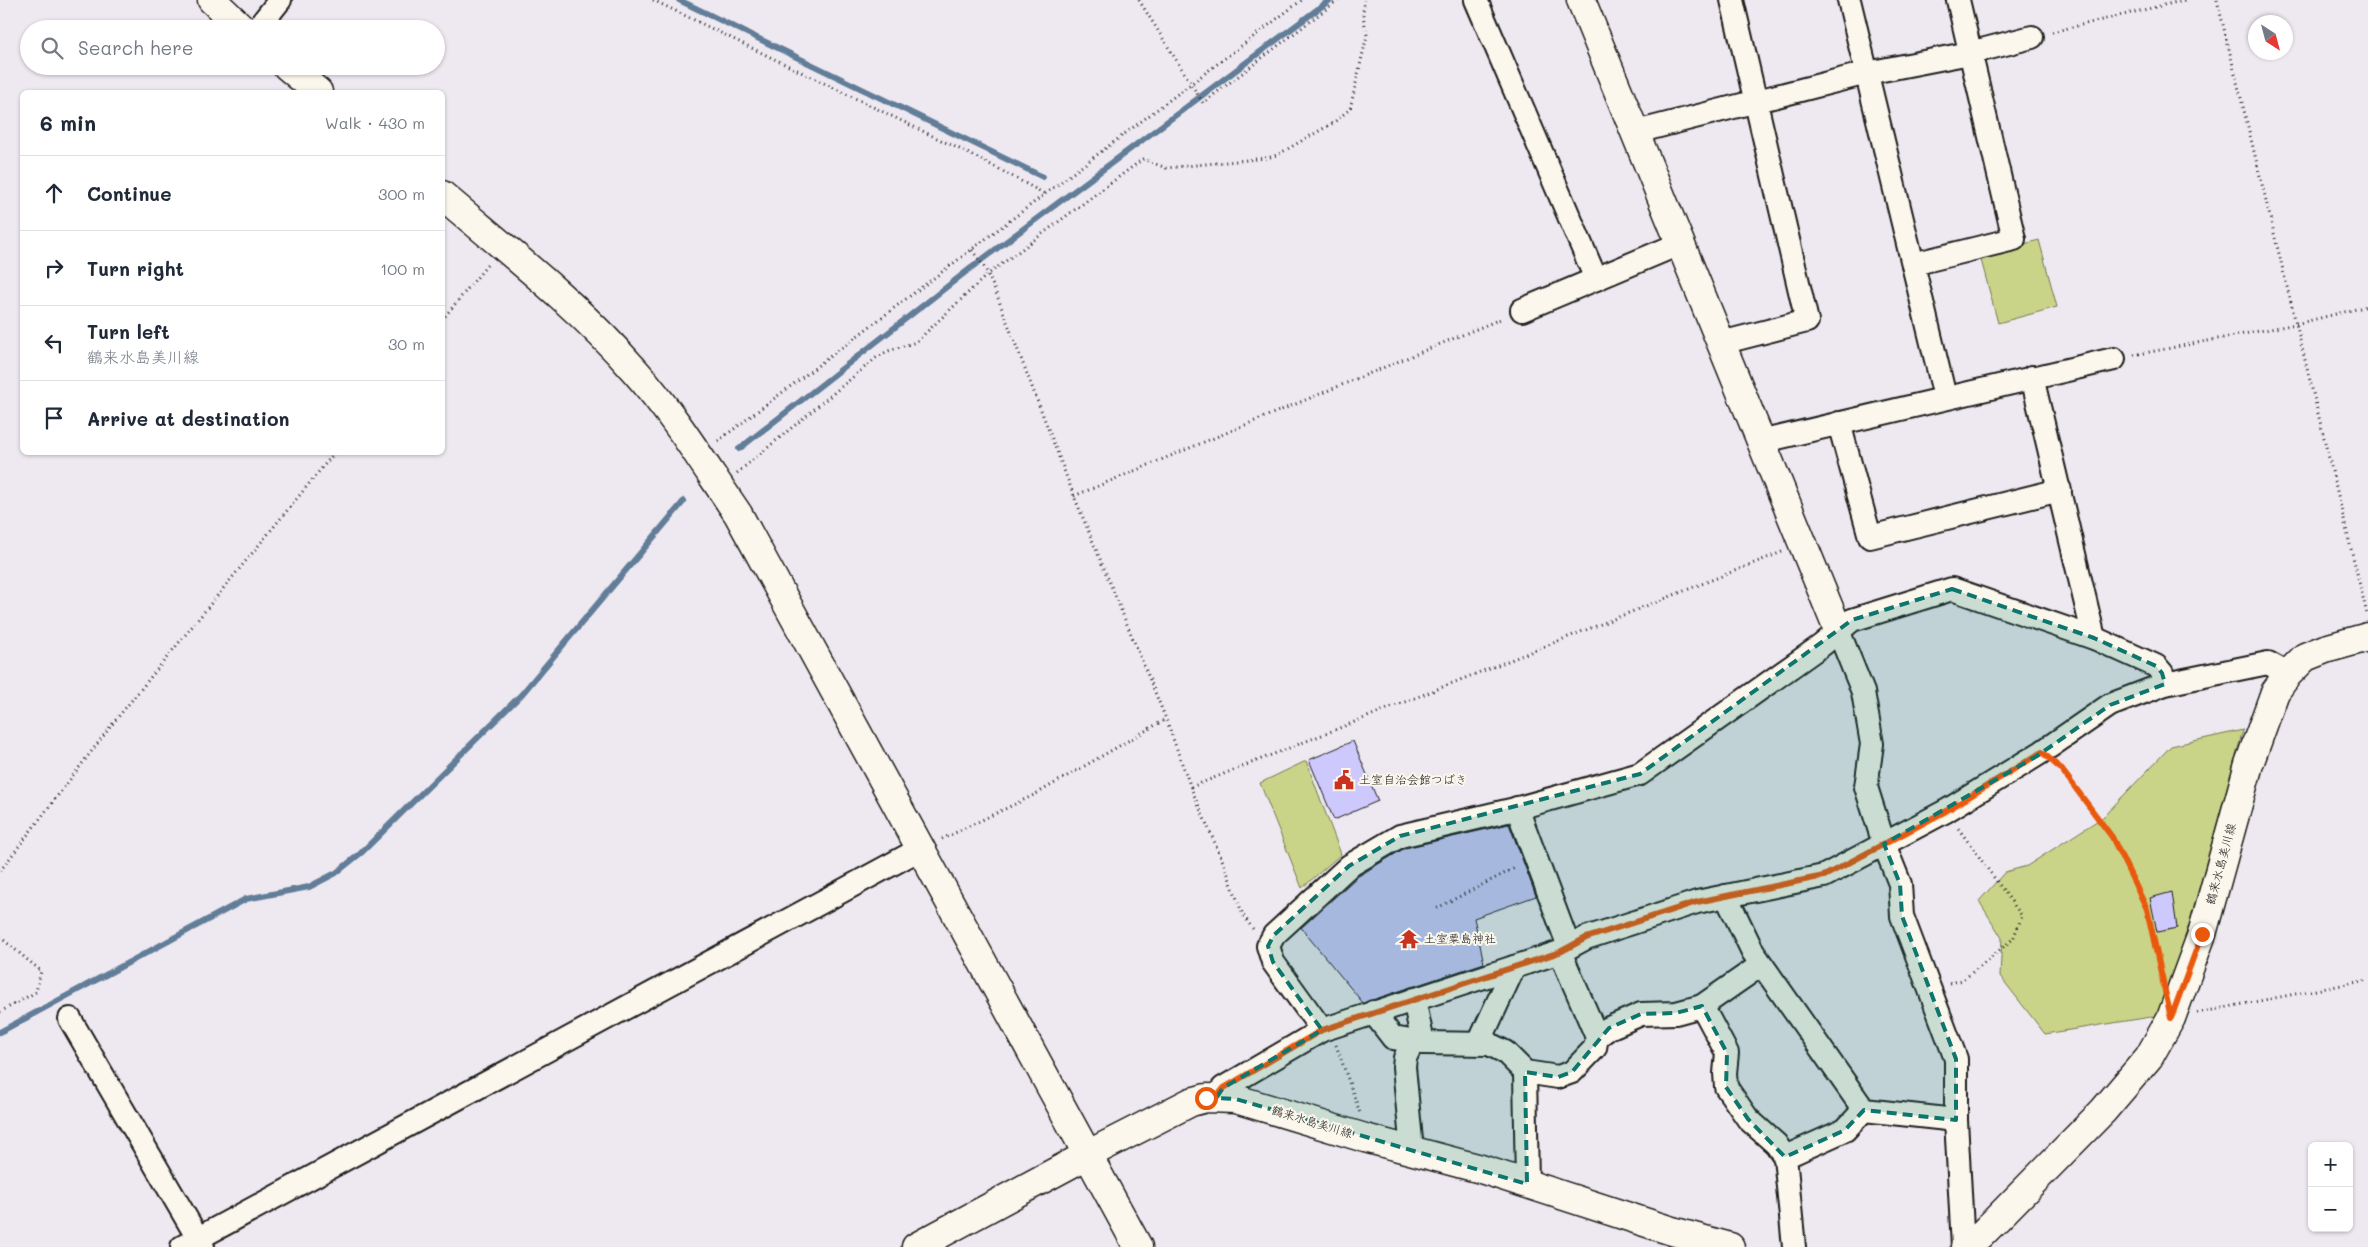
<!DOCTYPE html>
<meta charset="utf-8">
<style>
:root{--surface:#fff;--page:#f6f6f7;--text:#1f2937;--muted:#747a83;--line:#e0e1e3}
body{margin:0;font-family:Mali,"Klee One",sans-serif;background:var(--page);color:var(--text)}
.controls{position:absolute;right:15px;bottom:15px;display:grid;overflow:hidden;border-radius:8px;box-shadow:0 1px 4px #0004}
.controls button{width:45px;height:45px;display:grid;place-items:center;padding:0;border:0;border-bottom:1px solid var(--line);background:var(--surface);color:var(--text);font:25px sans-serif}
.compass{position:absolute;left:2248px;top:15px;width:45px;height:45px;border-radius:50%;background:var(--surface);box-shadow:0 1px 4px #0004;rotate:144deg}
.stop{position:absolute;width:15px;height:15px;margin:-11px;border:4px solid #ea580c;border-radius:50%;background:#fff}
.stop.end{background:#ea580c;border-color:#fff;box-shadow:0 1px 5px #0008}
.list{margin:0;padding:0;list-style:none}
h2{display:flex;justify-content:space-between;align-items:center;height:65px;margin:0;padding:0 20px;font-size:21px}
h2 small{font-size:16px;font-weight:400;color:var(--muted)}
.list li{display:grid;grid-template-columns:32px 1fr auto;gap:15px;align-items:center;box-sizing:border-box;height:75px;padding:0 20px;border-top:1px solid var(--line)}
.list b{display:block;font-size:19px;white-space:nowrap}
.list p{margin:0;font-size:16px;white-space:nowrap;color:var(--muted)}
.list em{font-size:16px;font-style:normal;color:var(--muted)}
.icon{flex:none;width:28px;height:28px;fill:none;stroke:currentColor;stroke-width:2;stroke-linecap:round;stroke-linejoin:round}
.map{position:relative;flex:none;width:2368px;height:1247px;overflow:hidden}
.search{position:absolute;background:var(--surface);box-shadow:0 1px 4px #0004;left:20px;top:20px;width:425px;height:55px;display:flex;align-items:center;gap:12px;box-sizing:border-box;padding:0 18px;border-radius:28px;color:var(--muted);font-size:19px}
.panel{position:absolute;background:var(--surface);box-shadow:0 1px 4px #0004;left:20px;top:90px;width:425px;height:365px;border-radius:8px}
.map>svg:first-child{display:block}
</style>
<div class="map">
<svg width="2368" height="1247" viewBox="0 0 2368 1247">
<rect width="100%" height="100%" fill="#eee9f1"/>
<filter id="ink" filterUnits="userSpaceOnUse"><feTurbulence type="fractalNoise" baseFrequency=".02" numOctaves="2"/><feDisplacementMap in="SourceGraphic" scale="10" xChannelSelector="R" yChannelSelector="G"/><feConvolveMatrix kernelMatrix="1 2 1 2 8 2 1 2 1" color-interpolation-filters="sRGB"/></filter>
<g filter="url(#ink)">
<g fill="#cad488" stroke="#737852">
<path d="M 2039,240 L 2057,307 L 1998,323 L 1980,256 Z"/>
<path d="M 2243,730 L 2184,943 L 2170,985 L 2157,1016 L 2045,1034 L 2000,976 L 2002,938 L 1979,901 L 2005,872 L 2027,866 L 2103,817 L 2171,746 Z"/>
<path d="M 1306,761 L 1341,854 L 1302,888 L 1260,783 Z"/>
</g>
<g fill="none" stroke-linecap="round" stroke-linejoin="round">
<g stroke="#627d98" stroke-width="6">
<path d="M 679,0 L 1043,177"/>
<path d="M 739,449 L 976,264 L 1330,0"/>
<path d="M 0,1032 L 246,899 L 309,887 L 336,873 L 361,853 L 521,695 L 684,501"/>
</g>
</g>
<g fill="#cec9fc" stroke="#1c1c1c">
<path d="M 1353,741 L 1378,801 L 1334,820 L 1309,760 Z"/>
<path d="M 1509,824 L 1536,896 L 1474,918 L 1484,963 L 1363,1003 L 1301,928 L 1357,877 L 1405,848 Z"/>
<path d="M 2172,892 L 2177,928 L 2157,932 L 2150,898 Z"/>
</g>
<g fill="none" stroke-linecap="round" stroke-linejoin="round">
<defs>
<g id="minor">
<path d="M 1476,0 L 1596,279"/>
<path d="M 1849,0 L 1945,397"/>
<path d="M 257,29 L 280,0"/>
<path d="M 1636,132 L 1867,73 L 1970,53 L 2032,37"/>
<path d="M 1913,264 L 2014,239 L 1958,0"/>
<path d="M 1522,310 L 1679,244"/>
<path d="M 1721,343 L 1807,321 L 1732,0"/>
<path d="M 2032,377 L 2094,638"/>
<path d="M 1839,423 L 1870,537 L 2060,490"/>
<path d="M 1760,442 L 2114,359"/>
<path d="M 1838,630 L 1863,692 L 1872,744 L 1866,787 L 1884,844 L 1900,884 L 1902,916 L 1956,1059 L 1956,1120 L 1963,1247"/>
<path d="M 1517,808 L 1569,947"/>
<path d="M 1726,896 L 1753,952 L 1864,1110 L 1956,1120"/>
<path d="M 1560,952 L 1597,1037"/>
<path d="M 1414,999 L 1423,1043"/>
<path d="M 1702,1006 L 1727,1053 L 1725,1073 L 1726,1087 L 1748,1119 L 1776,1144 L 1785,1157"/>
<path d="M 1373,1012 L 1393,1038 L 1423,1043 L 1489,1044 L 1505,1052 L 1525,1072 L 1558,1077 L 1572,1072 L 1595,1048 L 1597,1037 L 1609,1028 L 1641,1014 L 1676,1013 L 1702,1006 L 1761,965"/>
<path d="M 70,1019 L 203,1247"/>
<path d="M 1322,1030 L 1273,962 L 1268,946 L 1274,935 L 1349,866 L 1400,836 L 1511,810 L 1640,774 L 1822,645 L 1852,620 L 1952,589 L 2094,638 L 2156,666 L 2162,673 L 2165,684"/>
<path d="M 1479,1043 L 1514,967"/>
<path d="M 1525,1072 L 1527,1184"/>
<path d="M 1216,1098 L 1223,1088 L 1322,1030 L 1560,952 L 1586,938 L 1697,902 L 1824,876 L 1946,811 L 2042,752 L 2110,705 L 2165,684 L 2268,663 L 2288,674"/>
<path d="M 1412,1151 L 1404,1067 L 1405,1058 L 1413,1041"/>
<path d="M 182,1247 L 920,849"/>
<path d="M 1794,1247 L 1785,1157 L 1845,1130 L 1864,1110"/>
</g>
<g id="tertiary">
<path d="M 212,0 L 243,29"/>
<path d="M 1581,0 L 1838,630"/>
<path d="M 287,66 L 318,92"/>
<path d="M 442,195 C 509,252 579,306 636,372 C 674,415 705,466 738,514 L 1138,1247"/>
</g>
<g id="secondary">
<path d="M 916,1247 L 1087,1155 L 1191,1102 L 1206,1098 L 1236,1099 L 1365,1138 L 1481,1169 L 1672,1231 L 1730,1247"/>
<path d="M 1965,1247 L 1980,1236 L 2103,1111 L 2149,1057 L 2171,1018 L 2202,934 L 2249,764 L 2275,692 L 2288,674 L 2305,657 L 2325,649 L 2368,637"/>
</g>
</defs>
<use href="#minor" stroke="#1c1c1c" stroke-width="26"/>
<use href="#tertiary" stroke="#1c1c1c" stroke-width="31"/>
<use href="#secondary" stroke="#1c1c1c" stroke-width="31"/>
<g stroke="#1c1c1c" stroke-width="3" stroke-dasharray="1 4" stroke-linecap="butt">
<path d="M 653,0 L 980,159 L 1045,194"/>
<path d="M 1139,0 L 1203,103 L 1338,0"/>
<path d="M 2217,0 L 2367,614"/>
<path d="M 2052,32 L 2185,0"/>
<path d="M 972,250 L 985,268 L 994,288 L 1074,496 L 1166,719 L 1191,788 L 1224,864 L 1243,915 L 1253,929"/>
<path d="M 442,320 L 488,264"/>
<path d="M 2134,355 L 2296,324 L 2368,306"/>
<path d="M 718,441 L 1302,0"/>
<path d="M 737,473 L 876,358 L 888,351 L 916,342 L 987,275 L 1143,159 L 1166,168 L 1267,158 L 1277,155 L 1333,123 L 1350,109 L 1367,35 L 1363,16 L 1364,0"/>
<path d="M 1074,496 L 1503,318"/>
<path d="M 2058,766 L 2112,837 L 2147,909 L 2161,975"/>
<path d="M 1191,787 L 1782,552"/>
<path d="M 942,839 L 1036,794 L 1166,719"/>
<path d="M 0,871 L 114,722 L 335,452"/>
<path d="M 1437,908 L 1517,867"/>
<path d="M 0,937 L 41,971 L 36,992 L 0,1012"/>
<path d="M 1950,983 L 1963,980 L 2013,939 L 2022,916 L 1958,828"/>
<path d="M 2197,1013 L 2368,980"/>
<path d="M 1336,1045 L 1360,1113"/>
</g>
<use href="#minor" stroke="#fbf7ec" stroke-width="22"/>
<use href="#tertiary" stroke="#fbf7ec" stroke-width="28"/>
<use href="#secondary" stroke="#fbf7ec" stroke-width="28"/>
</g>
</g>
<g fill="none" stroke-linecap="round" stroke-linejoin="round" filter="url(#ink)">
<path stroke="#ea580c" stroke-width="6" d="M 1206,1098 L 1216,1098 L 1224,1088 L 1322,1030 L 1560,952 L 1586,938 L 1697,902 L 1824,876 L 1946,811 L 2042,752 L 2062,770 L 2112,837 L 2147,909 L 2171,1018 L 2202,934"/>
</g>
<path fill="#0f766e" fill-opacity="0.2" stroke="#0f766e" stroke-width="4" stroke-dasharray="10 6" stroke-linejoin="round" d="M 1952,589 L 2094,638 L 2156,666 L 2162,673 L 2165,684 L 2110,705 L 2037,756 L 1884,844 L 1900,884 L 1902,916 L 1956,1059 L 1956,1120 L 1864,1110 L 1845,1130 L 1785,1157 L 1748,1119 L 1726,1087 L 1727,1053 L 1702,1006 L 1676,1013 L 1641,1014 L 1609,1028 L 1572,1072 L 1558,1077 L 1525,1072 L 1527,1184 L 1236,1099 L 1216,1098 L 1223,1088 L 1322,1030 L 1273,962 L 1268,946 L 1274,935 L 1349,866 L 1400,836 L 1640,774 L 1852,620 Z"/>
<defs>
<symbol id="civic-bare" viewBox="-9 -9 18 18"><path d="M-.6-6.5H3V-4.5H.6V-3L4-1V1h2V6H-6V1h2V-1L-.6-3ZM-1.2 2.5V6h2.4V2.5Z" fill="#c8321e" stroke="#fbf7ec" stroke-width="2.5" paint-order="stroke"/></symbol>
<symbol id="temple-bare" viewBox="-9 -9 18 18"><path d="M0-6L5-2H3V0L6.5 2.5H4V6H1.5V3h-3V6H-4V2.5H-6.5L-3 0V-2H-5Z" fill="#c8321e" stroke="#fbf7ec" stroke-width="2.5" paint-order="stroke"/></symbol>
</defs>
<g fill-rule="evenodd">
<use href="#civic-bare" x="1330" y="766" width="28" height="28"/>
<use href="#temple-bare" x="1395" y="925" width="28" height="28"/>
</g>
<g text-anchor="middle" stroke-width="4" stroke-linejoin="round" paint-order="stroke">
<g font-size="12" fill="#1c1c1c" stroke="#fbf7ec" text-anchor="start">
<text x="1359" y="784">土室自治会館つばき</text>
<text x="1424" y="943">土室粟島神社</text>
</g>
<g font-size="12" fill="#1c1c1c" stroke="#fbf7ec">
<text transform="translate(2221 864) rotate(-75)" y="4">鶴来水島美川線</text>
<text transform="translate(1312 1122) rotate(17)" y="4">鶴来水島美川線</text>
</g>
</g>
</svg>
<div class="controls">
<button>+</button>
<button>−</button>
</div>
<svg class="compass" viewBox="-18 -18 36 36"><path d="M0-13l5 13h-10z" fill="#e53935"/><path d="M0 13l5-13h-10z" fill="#747a83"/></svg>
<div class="stop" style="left:1206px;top:1098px"></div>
<div class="stop end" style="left:2202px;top:934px"></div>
<div class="search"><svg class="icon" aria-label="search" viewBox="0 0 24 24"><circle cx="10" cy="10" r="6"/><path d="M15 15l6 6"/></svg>Search here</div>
<section class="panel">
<h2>6 min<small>Walk · 430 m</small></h2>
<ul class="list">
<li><svg class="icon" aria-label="ahead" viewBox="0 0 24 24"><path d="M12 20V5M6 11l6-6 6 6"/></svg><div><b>Continue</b></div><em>300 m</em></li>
<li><svg class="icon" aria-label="right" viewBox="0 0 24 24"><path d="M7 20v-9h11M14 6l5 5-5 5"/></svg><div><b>Turn right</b></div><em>100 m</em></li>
<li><svg class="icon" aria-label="left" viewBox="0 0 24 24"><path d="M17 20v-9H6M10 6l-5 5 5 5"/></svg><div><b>Turn left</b><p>鶴来水島美川線</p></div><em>30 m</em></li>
<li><svg class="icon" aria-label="arrive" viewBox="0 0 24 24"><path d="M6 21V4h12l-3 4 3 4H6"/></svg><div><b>Arrive at destination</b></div></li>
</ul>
</section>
</div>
